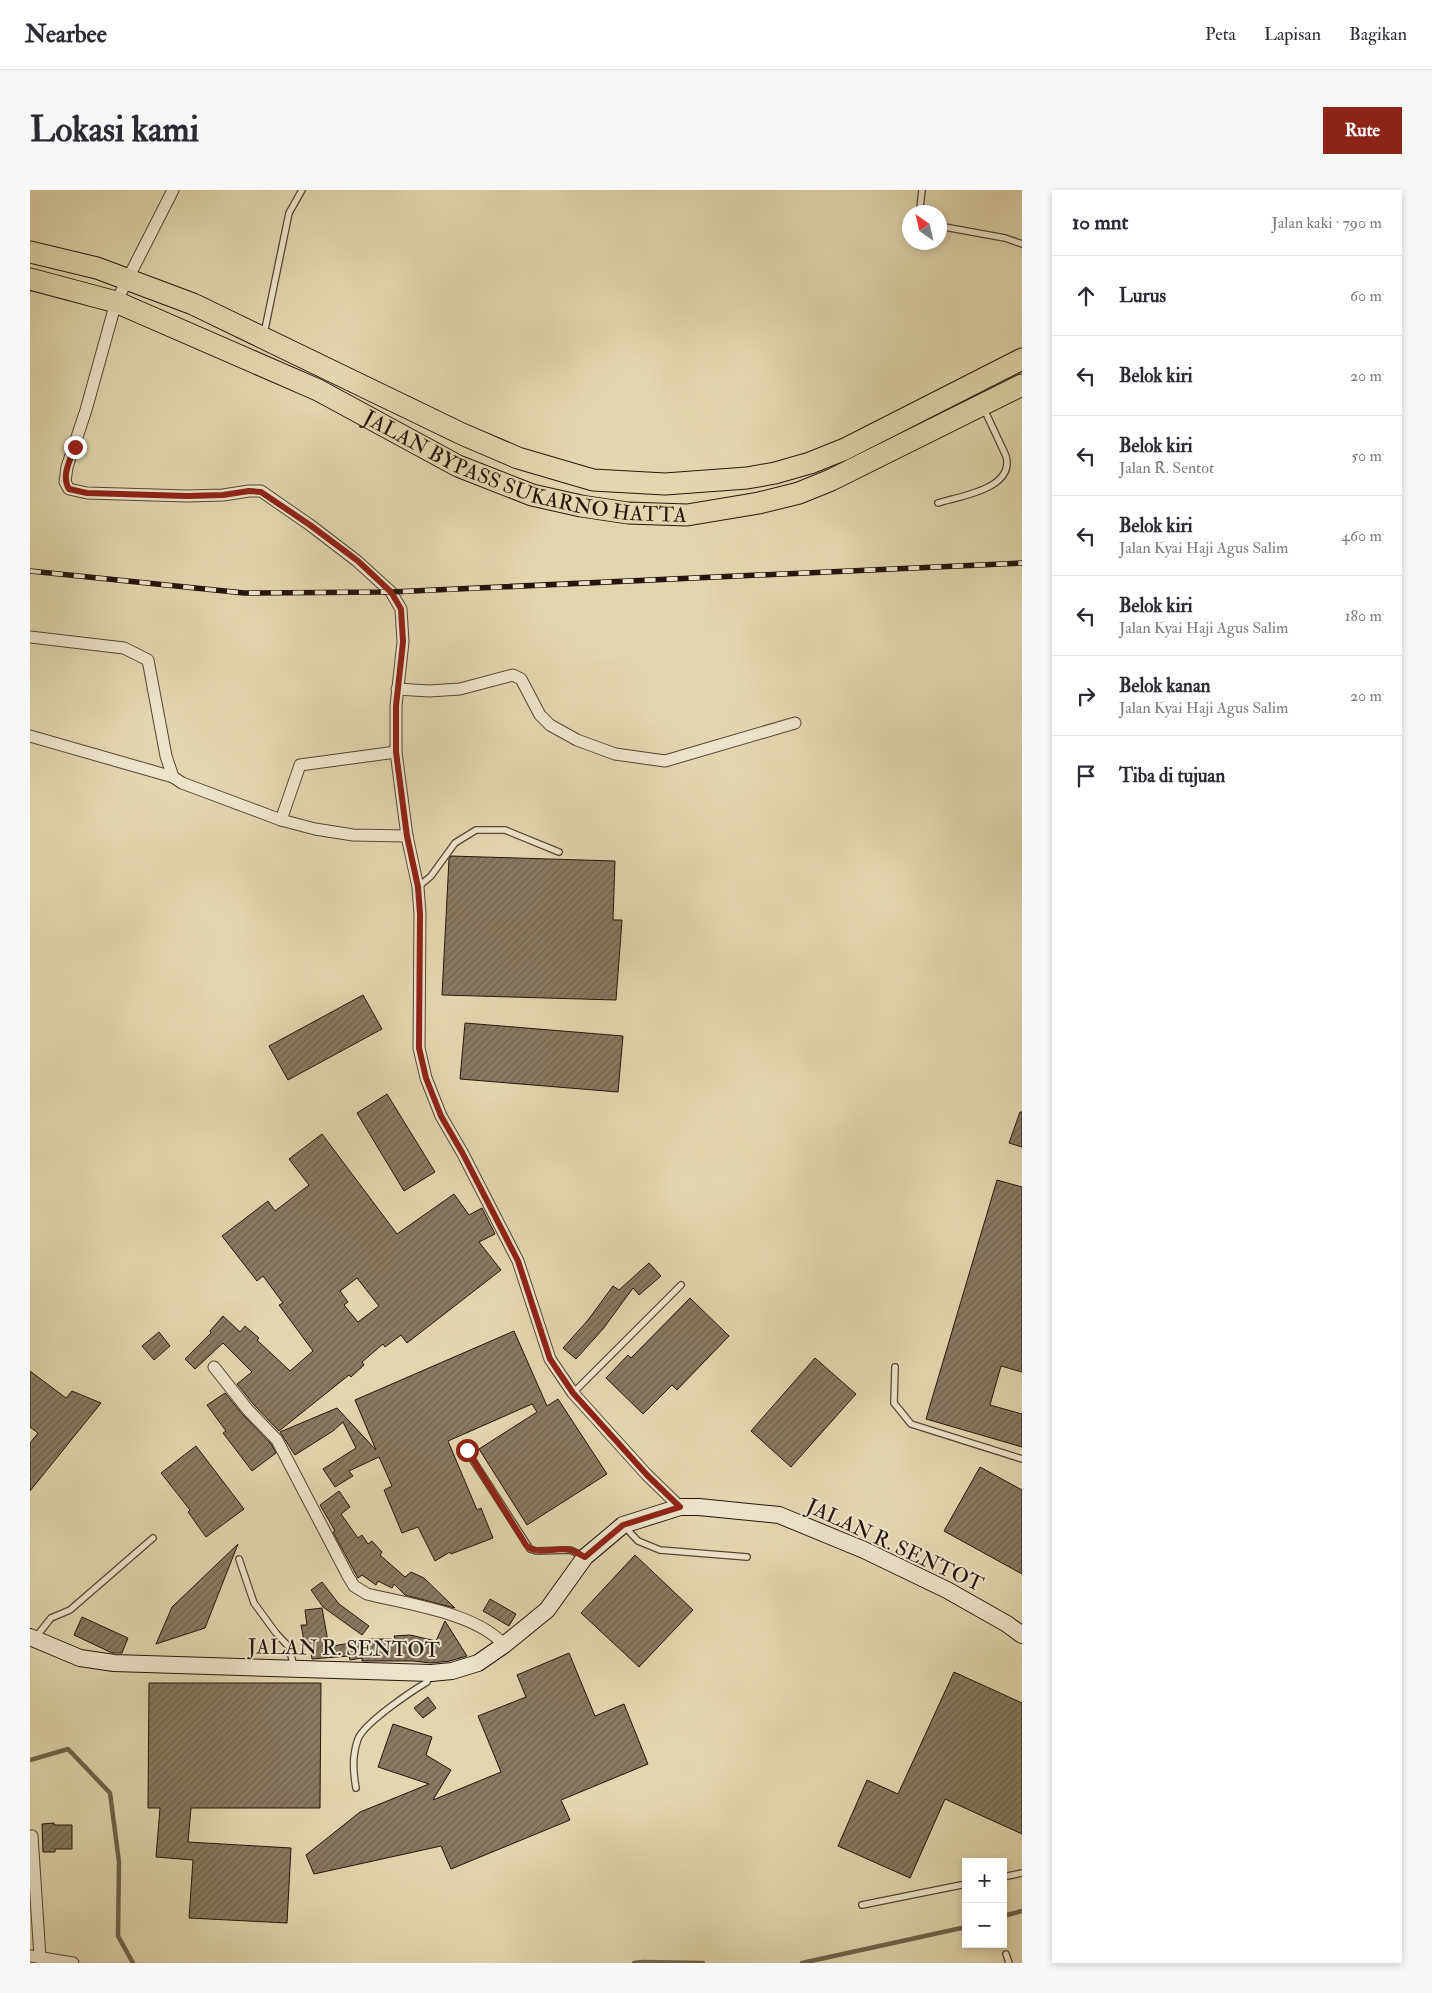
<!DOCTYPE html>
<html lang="id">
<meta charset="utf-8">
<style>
:root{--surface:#fff;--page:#f7f7f7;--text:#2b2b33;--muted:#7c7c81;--line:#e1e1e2;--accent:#8f2418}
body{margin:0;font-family:"IM FELL Double Pica",serif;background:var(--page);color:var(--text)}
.controls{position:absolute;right:15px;bottom:15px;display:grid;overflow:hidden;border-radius:0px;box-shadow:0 2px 8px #0003}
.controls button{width:45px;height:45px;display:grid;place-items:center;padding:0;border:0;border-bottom:1px solid var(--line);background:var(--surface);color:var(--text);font:25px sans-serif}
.compass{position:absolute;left:872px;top:15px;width:45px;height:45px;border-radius:50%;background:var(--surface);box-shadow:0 2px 8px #0003;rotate:326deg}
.stop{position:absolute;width:15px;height:15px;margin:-11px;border:4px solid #8f2418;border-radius:50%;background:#fff}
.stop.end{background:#8f2418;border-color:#fff;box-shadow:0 1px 5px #0008}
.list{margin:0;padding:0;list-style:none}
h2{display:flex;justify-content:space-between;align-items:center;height:65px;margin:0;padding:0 20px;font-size:21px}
h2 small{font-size:16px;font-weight:400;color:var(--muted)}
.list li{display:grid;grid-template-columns:32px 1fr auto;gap:15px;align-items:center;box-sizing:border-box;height:80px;padding:0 20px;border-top:1px solid var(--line)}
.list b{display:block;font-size:19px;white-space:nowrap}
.list p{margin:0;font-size:16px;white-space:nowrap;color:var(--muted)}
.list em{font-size:16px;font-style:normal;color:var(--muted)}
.icon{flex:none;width:28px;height:28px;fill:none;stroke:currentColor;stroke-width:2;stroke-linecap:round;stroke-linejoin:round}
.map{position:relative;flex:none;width:992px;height:1773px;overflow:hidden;border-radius:0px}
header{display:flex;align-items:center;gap:30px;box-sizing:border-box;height:70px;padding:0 25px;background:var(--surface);border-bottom:1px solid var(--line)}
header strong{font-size:24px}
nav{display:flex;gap:28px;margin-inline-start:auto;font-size:18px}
.intro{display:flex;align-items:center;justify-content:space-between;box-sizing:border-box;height:120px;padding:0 30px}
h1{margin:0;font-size:35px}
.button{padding:12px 22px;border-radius:0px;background:var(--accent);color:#fff;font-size:18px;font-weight:700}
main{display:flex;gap:30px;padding:0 30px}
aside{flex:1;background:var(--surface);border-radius:0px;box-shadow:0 2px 8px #0003}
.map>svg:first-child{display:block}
</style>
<header>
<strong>Nearbee</strong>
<nav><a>Peta</a><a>Lapisan</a><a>Bagikan</a></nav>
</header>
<div class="intro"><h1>Lokasi kami</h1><a class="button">Rute</a></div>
<main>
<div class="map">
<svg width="992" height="1773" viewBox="0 0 992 1773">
<defs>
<pattern id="building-hatch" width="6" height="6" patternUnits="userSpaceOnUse" patternTransform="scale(1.25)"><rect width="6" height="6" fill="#877a60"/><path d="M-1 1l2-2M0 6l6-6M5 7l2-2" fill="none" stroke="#6e634e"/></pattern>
</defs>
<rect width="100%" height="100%" fill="#e2d6ae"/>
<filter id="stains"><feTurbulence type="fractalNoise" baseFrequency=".004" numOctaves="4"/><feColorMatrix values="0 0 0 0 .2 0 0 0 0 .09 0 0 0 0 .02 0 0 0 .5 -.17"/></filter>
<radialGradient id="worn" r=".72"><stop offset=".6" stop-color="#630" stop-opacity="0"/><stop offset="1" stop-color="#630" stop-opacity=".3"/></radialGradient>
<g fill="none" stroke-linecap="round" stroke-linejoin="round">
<g stroke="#6f624c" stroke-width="4.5">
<path d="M 0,1570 L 38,1559 L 80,1603 L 89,1672 L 88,1746 L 103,1773"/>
<path d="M 973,1726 L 992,1721"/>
<path d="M 604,1773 L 613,1772 L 673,1773"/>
<path d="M 772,1773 L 936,1737"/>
</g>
</g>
<g fill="url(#building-hatch)" stroke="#24160c" fill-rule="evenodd">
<path d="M 421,666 L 585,671 L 583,730 L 592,730 L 586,810 L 412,805 L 419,669 Z"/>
<path d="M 333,805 L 352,839 L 258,890 L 239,856 Z"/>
<path d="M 435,833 L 593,846 L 588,902 L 430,889 Z"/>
<path d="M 357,904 L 405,982 L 374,1001 L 327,923 Z"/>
<path d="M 990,922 L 992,922 L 992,957 L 979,953 Z"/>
<path d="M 292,944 L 367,1044 L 424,1004 L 439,1025 L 452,1018 L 465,1044 L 449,1052 L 471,1080 L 377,1153 L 371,1145 L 355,1157 L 353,1154 L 332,1172 L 334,1175 L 321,1187 L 319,1185 L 249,1241 L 224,1215 L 207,1194 L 222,1182 L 193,1153 L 165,1179 L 155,1169 L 181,1143 L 180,1141 L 193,1126 L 210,1142 L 215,1136 L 229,1148 L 227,1150 L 260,1181 L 283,1161 L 249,1115 L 253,1113 L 233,1086 L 227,1091 L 192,1046 L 238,1011 L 245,1021 L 279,995 L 259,969 ZM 327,1088 L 349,1116 L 328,1132 L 314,1115 L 318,1112 L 310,1101 Z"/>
<path d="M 967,990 L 992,997 L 992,1182 L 971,1176 L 960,1215 L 992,1224 L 992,1257 L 896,1229 Z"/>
<path d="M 619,1073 L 631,1086 L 609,1105 L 603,1098 L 573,1139 L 546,1169 L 533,1158 L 558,1130 L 583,1096 L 589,1100 Z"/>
<path d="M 660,1108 L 699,1146 L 647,1200 L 642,1195 L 613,1224 L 576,1188 L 598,1165 L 601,1168 Z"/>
<path d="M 484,1141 L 517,1216 L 528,1209 L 577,1284 L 497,1335 L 449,1259 L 507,1222 L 502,1214 L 418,1251 L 447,1320 L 451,1318 L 463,1348 L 421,1364 L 420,1362 L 405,1371 L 388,1337 L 372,1343 L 354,1300 L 362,1296 L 349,1267 L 319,1281 L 323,1286 L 305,1297 L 293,1279 L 326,1258 L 313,1232 L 303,1241 L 265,1265 L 250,1242 L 307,1218 L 346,1260 L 325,1210 Z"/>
<path d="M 129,1142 L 140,1156 L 124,1170 L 112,1156 Z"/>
<path d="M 785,1168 L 826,1204 L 761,1277 L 721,1241 Z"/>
<path d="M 0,1181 L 36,1208 L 42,1201 L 71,1213 L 0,1301 L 0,1253 L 8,1243 L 0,1237 Z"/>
<path d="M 195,1203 L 213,1225 L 241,1254 L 246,1263 L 222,1281 L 193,1243 L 196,1241 L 177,1215 Z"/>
<path d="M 166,1256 L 214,1319 L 176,1347 L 158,1322 L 160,1320 L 131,1283 Z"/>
<path d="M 950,1277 L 992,1300 L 992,1384 L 914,1341 Z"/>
<path d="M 309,1301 L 320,1317 L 311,1324 L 328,1348 L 332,1345 L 338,1354 L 342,1351 L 352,1362 L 350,1365 L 375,1387 L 381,1382 L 394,1388 L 425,1418 L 375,1405 L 364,1394 L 362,1398 L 348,1391 L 346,1395 L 332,1385 L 328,1388 L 303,1342 L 305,1341 L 290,1315 Z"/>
<path d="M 208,1354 L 175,1438 L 126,1454 L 142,1417 Z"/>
<path d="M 605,1365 L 663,1420 L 609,1477 L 551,1423 Z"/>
<path d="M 292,1392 L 309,1414 L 339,1436 L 332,1445 L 293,1417 L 281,1400 Z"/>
<path d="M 460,1409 L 486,1424 L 479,1436 L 453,1421 Z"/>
<path d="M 292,1418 L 299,1457 L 339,1449 L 365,1449 L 364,1446 L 380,1445 L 406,1451 L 415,1431 L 437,1466 L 420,1471 L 401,1473 L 383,1471 L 332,1471 L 332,1468 L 320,1470 L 319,1466 L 282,1469 L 280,1455 L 275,1456 L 271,1435 L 277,1435 L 275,1420 Z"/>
<path d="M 52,1427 L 98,1448 L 92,1463 L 82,1463 L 44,1445 Z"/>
<path d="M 539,1463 L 565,1526 L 594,1514 L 618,1574 L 531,1610 L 540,1630 L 421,1679 L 411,1656 L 284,1684 L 276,1665 L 330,1622 L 399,1594 L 348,1577 L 363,1534 L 402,1547 L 396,1565 L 421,1580 L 403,1610 L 471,1582 L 448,1526 L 496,1507 L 487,1485 Z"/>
<path d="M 924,1482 L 992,1513 L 992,1644 L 915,1609 L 880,1688 L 808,1656 L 837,1590 L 868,1604 Z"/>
<path d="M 119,1493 L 291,1493 L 290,1618 L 161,1618 L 158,1652 L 261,1658 L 257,1733 L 159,1728 L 163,1670 L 126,1667 L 130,1618 L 118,1618 Z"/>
<path d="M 398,1507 L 406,1518 L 393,1528 L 384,1518 Z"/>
<path d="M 24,1633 L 24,1635 L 42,1635 L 42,1659 L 25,1659 L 25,1662 L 13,1662 L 12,1634 Z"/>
</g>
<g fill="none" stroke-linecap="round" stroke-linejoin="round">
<defs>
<g id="lane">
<path d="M 892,0 L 890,18 L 893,22"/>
<path d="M 909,36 L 975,48 L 992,54"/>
<path d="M 234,144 L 259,23 L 272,0"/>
<path d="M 908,313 C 930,306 985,299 976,266 L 954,219"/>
<path d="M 388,697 L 401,686 L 425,653 L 446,640 L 475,640 L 529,662"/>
<path d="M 865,1177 L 864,1213 L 881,1234 L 992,1269"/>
<path d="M 543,1203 L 651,1095"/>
<path d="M 437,1261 L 500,1359 L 506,1361 L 540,1360 L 554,1366"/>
<path d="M 595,1337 L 608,1351 L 630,1360 L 717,1367"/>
<path d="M 209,1369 L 224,1413 L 246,1443 L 259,1457 L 264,1477"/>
<path d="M 6,1447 L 21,1428 L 40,1420 L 123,1348"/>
<path d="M 326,1598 C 323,1581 322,1566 328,1549 C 334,1533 382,1501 397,1492 L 400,1485"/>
<path d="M 973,1687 L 992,1683"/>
<path d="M 832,1715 L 936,1694"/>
<path d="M 976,1764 L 979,1773"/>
</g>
<g id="street">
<path d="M 143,0 L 86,112 L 56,220 L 37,277 L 35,292 L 39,299 L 57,303 L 157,306 L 193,305 L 219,301 L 231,301 L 280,335 L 327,371 L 361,402 L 371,419 L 373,452 L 366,516 L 366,562 L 377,646 L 388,697 L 390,724 L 389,858 L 396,888 L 411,926 L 433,964 L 488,1071 L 520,1169 L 543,1203 L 617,1285 L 650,1317"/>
<path d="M 0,447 L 94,458 L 118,470 L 136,566 L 143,587 L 152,593 L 251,630 L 285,639 L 323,645 L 377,646"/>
<path d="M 367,499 L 399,501 L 430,499 L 483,485 L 491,489 L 510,525 L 520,535 L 547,550 L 585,564 L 635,571 L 765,533"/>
<path d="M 0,546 L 143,587"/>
<path d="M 251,630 L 270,575 L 366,562"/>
<path d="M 184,1177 L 218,1220 L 247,1250 L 318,1386 L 324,1396 L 337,1404 C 377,1414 447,1423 474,1455"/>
<path d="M 2,1646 L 10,1767"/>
<path d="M 0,1766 L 43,1773"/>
</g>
<path id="secondary" d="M 0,1447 L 50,1468 L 84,1473 L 401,1483 L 422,1481 L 448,1473 L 474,1455 L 517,1420 L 555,1367 L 593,1335 L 650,1317 L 669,1317 L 749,1325 L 834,1360 L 917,1400 L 977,1434 L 992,1445"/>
<g id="highway">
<path d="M 0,62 L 67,78 L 163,114 L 432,244 L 488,268 L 563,290 L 635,294 L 717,288 L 745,283 L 780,273 L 815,259 L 992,169"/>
<path id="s1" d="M 0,89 L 86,112 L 288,200 L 428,276 L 502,305 L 551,316 L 598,323 L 657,325 L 729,313 L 769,303 L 801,290 L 992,195"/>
</g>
</defs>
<use href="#lane" stroke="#544634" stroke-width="8"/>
<use href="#street" stroke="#544634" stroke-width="13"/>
<use href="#secondary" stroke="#24160c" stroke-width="18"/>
<use href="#highway" stroke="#24160c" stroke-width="23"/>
<use href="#lane" stroke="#ece4ca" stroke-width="5.5"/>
<use href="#street" stroke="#ece4ca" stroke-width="11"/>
<use href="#secondary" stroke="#ece4ca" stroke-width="16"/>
<use href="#highway" stroke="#e2d6ae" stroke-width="21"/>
<defs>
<path id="rail" d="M 0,381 L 214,403 L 361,402 L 992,373"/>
</defs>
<use href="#rail" stroke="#24160c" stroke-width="5.5"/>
<use href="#rail" stroke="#ece4ca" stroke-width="4" stroke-dasharray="11" stroke-linecap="butt"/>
</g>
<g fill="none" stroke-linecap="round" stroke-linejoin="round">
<path stroke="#8f2418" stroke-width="6" d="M 45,257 C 40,270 31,286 39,299 L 57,303 L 157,306 L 193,305 L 219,301 L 231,302 L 280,335 L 328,371 L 361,402 L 371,419 L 373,452 L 366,516 L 366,562 L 377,646 L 388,697 L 390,724 L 389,858 L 396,888 L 411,926 L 433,964 L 488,1071 L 520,1169 L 543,1203 L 617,1285 L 650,1317 L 593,1335 L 555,1367 C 551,1365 545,1361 540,1360 C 525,1356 507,1367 496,1355 L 437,1260"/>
</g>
<g text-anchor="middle" stroke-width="4" stroke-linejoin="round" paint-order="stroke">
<g font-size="21" fill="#24160c" stroke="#ece4ca">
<text dy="7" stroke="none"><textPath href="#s1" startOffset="534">JALAN BYPASS SUKARNO HATTA</textPath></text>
<text transform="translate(865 1355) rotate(25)" y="7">JALAN R. SENTOT</text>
<text transform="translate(314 1458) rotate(1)" y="7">JALAN R. SENTOT</text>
</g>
</g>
<rect width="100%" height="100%" filter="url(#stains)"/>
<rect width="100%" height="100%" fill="url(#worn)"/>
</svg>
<div class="controls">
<button>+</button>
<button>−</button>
</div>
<svg class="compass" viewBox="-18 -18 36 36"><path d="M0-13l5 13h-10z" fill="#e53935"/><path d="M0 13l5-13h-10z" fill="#7c7c81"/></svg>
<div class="stop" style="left:437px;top:1260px"></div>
<div class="stop end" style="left:45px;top:257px"></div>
</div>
<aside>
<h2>10 mnt<small>Jalan kaki · 790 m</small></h2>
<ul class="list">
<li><svg class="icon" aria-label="ahead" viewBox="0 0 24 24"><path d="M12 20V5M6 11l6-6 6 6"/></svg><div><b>Lurus</b></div><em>60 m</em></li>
<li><svg class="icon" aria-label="left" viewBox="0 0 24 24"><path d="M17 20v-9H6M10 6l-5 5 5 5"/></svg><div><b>Belok kiri</b></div><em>20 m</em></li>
<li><svg class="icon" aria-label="left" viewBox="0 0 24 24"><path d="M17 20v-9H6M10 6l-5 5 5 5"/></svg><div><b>Belok kiri</b><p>Jalan R. Sentot</p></div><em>50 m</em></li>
<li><svg class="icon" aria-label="left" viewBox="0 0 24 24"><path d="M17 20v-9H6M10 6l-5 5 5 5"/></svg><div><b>Belok kiri</b><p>Jalan Kyai Haji Agus Salim</p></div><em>460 m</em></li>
<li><svg class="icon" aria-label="left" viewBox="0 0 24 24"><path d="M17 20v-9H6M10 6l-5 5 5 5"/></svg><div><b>Belok kiri</b><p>Jalan Kyai Haji Agus Salim</p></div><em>180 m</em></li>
<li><svg class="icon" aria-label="right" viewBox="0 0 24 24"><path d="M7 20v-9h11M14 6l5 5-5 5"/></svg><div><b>Belok kanan</b><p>Jalan Kyai Haji Agus Salim</p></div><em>20 m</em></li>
<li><svg class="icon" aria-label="arrive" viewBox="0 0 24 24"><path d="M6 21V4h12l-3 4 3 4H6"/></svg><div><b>Tiba di tujuan</b></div></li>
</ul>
</aside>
</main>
